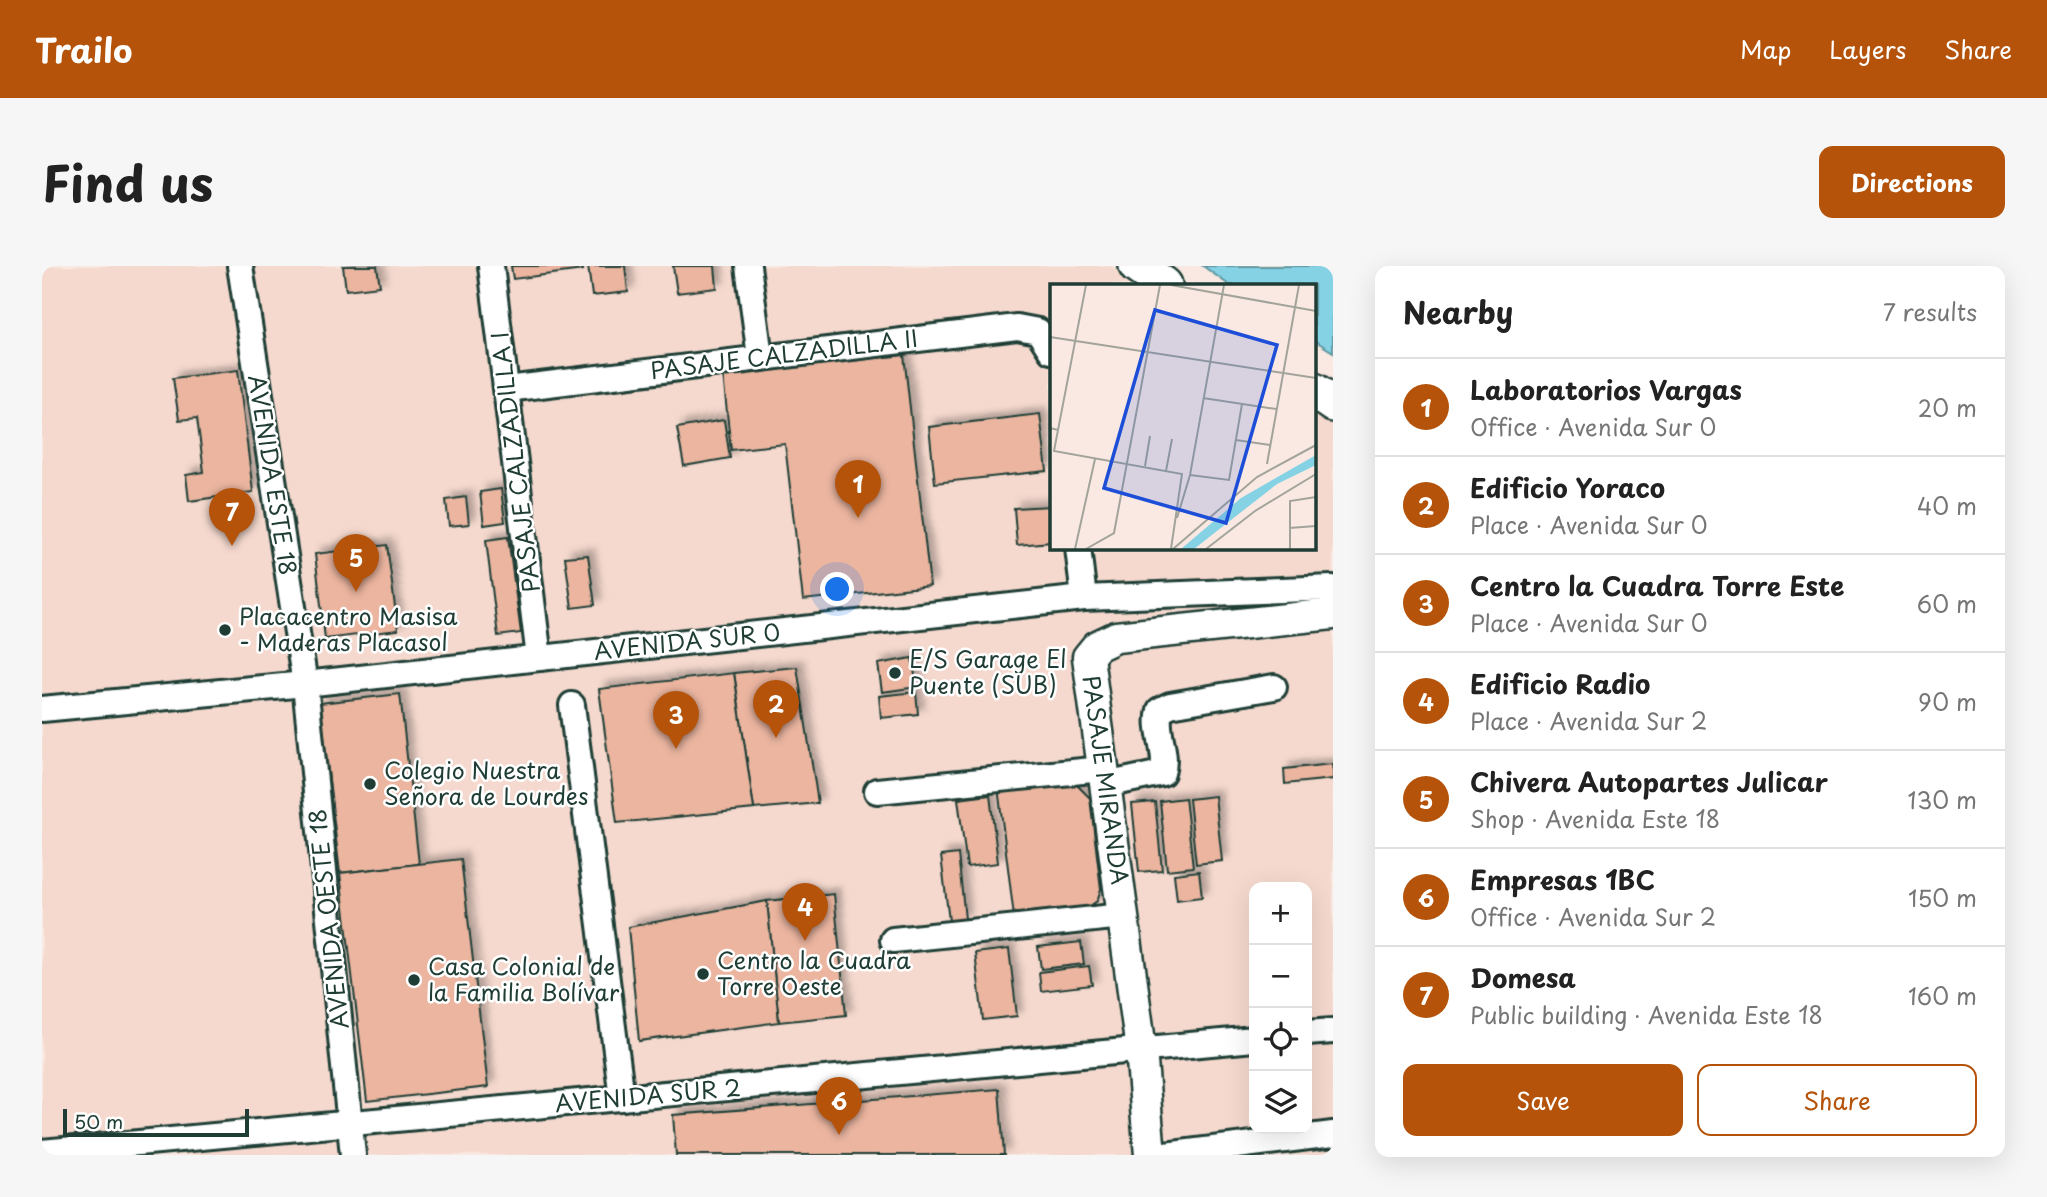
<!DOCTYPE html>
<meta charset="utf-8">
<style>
:root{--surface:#fff;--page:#f6f6f6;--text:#222;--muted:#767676;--line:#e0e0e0;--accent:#b45309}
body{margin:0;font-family:"Playpen Sans",sans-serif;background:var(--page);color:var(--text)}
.controls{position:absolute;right:21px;bottom:21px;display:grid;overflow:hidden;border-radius:14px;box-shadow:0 7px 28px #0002}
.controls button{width:63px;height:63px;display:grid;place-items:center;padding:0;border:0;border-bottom:2px solid var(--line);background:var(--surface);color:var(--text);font:35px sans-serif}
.scale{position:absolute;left:21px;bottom:18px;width:186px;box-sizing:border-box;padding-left:7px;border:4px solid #1f3d34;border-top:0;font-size:19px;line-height:24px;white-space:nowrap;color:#1f3d34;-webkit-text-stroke:5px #fff;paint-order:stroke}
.you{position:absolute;left:796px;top:324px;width:24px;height:24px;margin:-18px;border:5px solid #fff;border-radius:50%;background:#1a73e8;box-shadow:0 0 0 10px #1a73e833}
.badge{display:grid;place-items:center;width:46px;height:46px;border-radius:50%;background:var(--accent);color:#fff;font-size:23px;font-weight:700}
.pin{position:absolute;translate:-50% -58px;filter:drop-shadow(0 2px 4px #0008)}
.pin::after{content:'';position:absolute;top:37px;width:24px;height:21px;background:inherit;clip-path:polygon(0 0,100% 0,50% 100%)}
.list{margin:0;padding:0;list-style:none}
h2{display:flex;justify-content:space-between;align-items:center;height:91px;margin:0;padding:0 28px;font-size:30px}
h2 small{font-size:23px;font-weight:400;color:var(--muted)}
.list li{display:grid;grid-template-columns:46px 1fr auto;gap:21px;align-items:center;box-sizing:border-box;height:98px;padding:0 28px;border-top:2px solid var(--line)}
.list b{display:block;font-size:26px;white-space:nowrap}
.list p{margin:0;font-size:23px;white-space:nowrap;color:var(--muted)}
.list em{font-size:23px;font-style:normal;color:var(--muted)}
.actions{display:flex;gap:14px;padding:21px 28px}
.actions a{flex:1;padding:16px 0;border:2px solid var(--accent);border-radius:14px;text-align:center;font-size:24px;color:var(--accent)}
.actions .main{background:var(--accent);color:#fff}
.icon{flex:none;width:38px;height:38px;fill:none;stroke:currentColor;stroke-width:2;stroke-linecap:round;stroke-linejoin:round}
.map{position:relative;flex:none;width:1291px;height:889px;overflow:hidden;border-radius:14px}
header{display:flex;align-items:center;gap:42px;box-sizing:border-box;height:98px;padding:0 35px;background:var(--accent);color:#fff}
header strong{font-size:33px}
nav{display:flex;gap:38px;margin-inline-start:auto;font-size:24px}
.intro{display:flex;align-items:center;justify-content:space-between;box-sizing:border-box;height:168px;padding:0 42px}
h1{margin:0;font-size:49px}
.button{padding:18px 32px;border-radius:14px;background:var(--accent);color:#fff;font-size:24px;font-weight:700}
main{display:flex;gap:42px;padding:0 42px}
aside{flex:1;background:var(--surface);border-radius:14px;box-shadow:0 7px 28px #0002}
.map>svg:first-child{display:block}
</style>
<header>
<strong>Trailo</strong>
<nav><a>Map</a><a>Layers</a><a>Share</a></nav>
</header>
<div class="intro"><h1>Find us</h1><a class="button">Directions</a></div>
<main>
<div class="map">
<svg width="1291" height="889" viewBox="0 0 1291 889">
<defs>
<filter id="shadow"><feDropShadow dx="6" dy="-6" stdDeviation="3.5" flood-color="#0004"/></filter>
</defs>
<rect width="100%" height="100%" fill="#f9e9e2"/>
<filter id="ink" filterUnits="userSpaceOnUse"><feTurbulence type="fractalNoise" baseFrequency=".0143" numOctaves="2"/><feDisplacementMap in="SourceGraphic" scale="14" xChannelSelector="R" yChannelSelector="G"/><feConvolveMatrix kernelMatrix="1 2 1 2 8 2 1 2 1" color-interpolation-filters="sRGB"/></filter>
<g filter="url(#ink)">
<path fill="#f5d9ce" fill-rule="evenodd" d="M 0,0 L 1069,0 L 1096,19 L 1009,19 L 1009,282 L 1272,282 L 1272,145 L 1291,159 L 1291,889 L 0,889 ZM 1212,621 L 1265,621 L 1265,863 L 1212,863 Z"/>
<path fill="#86d2e5" stroke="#5d969e" stroke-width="2" d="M 1161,0 L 1291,0 L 1291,86 L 1272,74 L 1272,19 L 1187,19 Z"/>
<g fill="#ebb5a0" stroke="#1f3d34" stroke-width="2" filter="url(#shadow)">
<path d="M 301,0 L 335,0 L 338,20 L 304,24 Z"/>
<path d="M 469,0 L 541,0 L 541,4 L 471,13 Z"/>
<path d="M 546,0 L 583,0 L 586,26 L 550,30 Z"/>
<path d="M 631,0 L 673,0 L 675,22 L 635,27 Z"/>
<path d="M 862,89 L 888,320 L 761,334 L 743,178 L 689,184 L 681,109 Z"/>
<path d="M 196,104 L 211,226 L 147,235 L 144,209 L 162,206 L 155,152 L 137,154 L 131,112 Z"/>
<path d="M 998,148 L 1005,205 L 893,217 L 887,161 Z"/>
<path d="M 682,154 L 688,192 L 642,200 L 635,162 Z"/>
<path d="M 459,223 L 463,256 L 442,259 L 438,226 Z"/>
<path d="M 424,231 L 427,258 L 407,260 L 404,234 Z"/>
<path d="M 1009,240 L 1009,276 L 975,279 L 972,242 Z"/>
<path d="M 466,271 L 479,367 L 456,370 L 444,274 Z"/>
<path d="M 345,279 L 356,364 L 283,373 L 273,288 Z"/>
<path d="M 546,289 L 553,339 L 530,342 L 523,291 Z"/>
<path d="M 870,392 L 875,421 L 840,426 L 836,398 Z"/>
<path d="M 755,401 L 776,537 L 712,543 L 692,407 Z"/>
<path d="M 692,407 L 712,543 L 575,557 L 557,423 Z"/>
<path d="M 874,426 L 876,448 L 839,452 L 837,430 Z"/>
<path d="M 358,428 L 377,598 L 298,607 L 278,437 Z"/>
<path d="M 1291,498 L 1291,513 L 1243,518 L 1242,503 Z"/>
<path d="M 1029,513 L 1048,532 L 1059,623 L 1055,635 L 1045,642 L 972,651 L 956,521 Z"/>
<path d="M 948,529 L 956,597 L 925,601 L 916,533 Z"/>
<path d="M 1173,530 L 1180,595 L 1154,598 L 1147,533 Z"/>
<path d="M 1143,532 L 1151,601 L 1125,604 L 1118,535 Z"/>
<path d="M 1113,536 L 1120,604 L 1097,606 L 1090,538 Z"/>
<path d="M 916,588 L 923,653 L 907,655 L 899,590 Z"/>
<path d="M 419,593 L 446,821 L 325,835 L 298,607 Z"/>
<path d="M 1157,605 L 1160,631 L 1135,634 L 1132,608 Z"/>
<path d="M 792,628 L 804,749 L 737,756 L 725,635 Z"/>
<path d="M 725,635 L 737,756 L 597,775 L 586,661 Z"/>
<path d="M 1039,676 L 1042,698 L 999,703 L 996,681 Z"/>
<path d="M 967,683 L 975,750 L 941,754 L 933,687 Z"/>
<path d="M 1047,700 L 1050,719 L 999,725 L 997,706 Z"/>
<path d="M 957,823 L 962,889 L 634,889 L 631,849 Z"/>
</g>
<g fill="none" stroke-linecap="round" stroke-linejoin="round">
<defs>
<g id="minor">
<path d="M 198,0 L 263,418 L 311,889"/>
<path d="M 449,0 L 497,392"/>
<path d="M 706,0 L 718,91"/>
<path d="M 465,123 L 975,61 L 996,65 L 1009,85"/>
<path d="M 1036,282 L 1042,332"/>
<path d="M 530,439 L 580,832"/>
<path d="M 0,443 L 263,418 L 1042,332 L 1291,322"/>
<path d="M 1063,519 L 1120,507 C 1127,486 1112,465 1118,444 L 1128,439 L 1232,421"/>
<path d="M 835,525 L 1061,503"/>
<path d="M 851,674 L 1081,650"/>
<path d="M 1265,767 L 1291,765"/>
<path d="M 0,886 L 1212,773"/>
<path d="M 1123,889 L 1291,868"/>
</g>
<path id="major" d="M 1108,889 L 1099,784 L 1046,391 L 1055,380 L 1074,371 L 1291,348"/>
<g id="highway">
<path d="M 1095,0 L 1122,19"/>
<path d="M 1272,125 L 1291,138"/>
</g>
</defs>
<use href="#minor" stroke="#1f3d34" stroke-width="30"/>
<use href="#major" stroke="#1f3d34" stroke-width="35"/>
<use href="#highway" stroke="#1f3d34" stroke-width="40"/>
<use href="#minor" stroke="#fff" stroke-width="24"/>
<use href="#major" stroke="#fff" stroke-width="30"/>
<use href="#highway" stroke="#fff" stroke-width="35"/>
</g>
</g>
<g fill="#1f3d34" stroke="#fff" stroke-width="2.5">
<circle cx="183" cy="364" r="7"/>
<circle cx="853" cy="407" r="7"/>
<circle cx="328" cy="518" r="7"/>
<circle cx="661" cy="708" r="7"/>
<circle cx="372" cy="714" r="7"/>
</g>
<g text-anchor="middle" stroke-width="5" stroke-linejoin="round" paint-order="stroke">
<g font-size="23" fill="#1f3d34" stroke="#fff">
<text transform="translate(742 89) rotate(-7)" y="8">PASAJE CALZADILLA II</text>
<text transform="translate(474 196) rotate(-97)" y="8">PASAJE CALZADILLA I</text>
<text transform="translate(230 209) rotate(81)" y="8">AVENIDA ESTE 18</text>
<text transform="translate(645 376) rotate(-6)" y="8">AVENIDA SUR 0</text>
<text transform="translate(1063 514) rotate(82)" y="8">PASAJE MIRANDA</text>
<text transform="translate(287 653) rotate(-96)" y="8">AVENIDA OESTE 18</text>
<text transform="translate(606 830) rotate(-5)" y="8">AVENIDA SUR 2</text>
</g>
<g font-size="23" fill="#1f3d34" stroke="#fff" text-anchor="start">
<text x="197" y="359">Placacentro Masisa<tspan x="197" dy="26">- Maderas Placasol</tspan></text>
<text x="867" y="402">E/S Garage El<tspan x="867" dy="26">Puente (SUB)</tspan></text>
<text x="342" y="513">Colegio Nuestra<tspan x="342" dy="26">Señora de Lourdes</tspan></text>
<text x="675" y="703">Centro la Cuadra<tspan x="675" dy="26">Torre Oeste</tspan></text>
<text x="386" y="709">Casa Colonial de<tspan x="386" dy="26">la Familia Bolívar</tspan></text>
</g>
</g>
<g transform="translate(1008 18)">
<rect width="266" height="266" fill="#f9e9e2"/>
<path d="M 266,171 L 266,181 L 227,200 L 144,265 L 131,265 L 191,214 Z" fill="#86d2e5"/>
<path fill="none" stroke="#a2a49c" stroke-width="2" d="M 121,1 L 266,27M 0,53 L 266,94M 153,114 L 226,125M 0,144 L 8,146 L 4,167 L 132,190 L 121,265M 8,146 L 36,1M 186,156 L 220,161M 217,180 L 249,1M 95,182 L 100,152M 116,187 L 122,155M 140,191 L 179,196 L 192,120M 127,234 L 140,191 L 174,1M 239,244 L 266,242M 25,265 L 45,175M 36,265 L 64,249 L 110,1M 123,265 L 207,193 L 266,161M 156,265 L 205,227 L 266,190M 240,265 L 240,217 L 266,213"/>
<path fill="#1d4ed8" fill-opacity="0.15" stroke="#1d4ed8" stroke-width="3.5" d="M 105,26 L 227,61 L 176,239 L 54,204 Z"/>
<rect width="266" height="266" fill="none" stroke="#1f3d34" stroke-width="3.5"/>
</g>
</svg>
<div class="controls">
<button>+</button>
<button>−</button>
<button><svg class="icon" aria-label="locate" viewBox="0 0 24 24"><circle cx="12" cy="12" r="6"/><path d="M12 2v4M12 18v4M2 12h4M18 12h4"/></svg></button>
<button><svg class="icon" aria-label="layers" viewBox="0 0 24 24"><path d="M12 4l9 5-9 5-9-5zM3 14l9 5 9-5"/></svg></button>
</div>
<div class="scale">50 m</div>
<div class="you"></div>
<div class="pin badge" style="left:816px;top:252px">1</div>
<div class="pin badge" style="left:734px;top:472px">2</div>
<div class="pin badge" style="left:634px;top:483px">3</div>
<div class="pin badge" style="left:763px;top:675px">4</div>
<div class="pin badge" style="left:314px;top:326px">5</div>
<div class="pin badge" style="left:797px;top:869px">6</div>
<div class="pin badge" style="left:190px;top:280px">7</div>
</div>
<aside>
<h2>Nearby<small>7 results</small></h2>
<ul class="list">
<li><span class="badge">1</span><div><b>Laboratorios Vargas</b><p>Office · Avenida Sur 0</p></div><em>20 m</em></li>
<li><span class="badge">2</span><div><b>Edificio Yoraco</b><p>Place · Avenida Sur 0</p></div><em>40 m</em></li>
<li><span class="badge">3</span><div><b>Centro la Cuadra Torre Este</b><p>Place · Avenida Sur 0</p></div><em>60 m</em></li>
<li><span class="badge">4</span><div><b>Edificio Radio</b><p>Place · Avenida Sur 2</p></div><em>90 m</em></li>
<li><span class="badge">5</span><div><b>Chivera Autopartes Julicar</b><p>Shop · Avenida Este 18</p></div><em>130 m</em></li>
<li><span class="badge">6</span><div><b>Empresas 1BC</b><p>Office · Avenida Sur 2</p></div><em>150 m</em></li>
<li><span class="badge">7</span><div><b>Domesa</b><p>Public building · Avenida Este 18</p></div><em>160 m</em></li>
</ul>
<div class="actions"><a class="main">Save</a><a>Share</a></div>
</aside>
</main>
